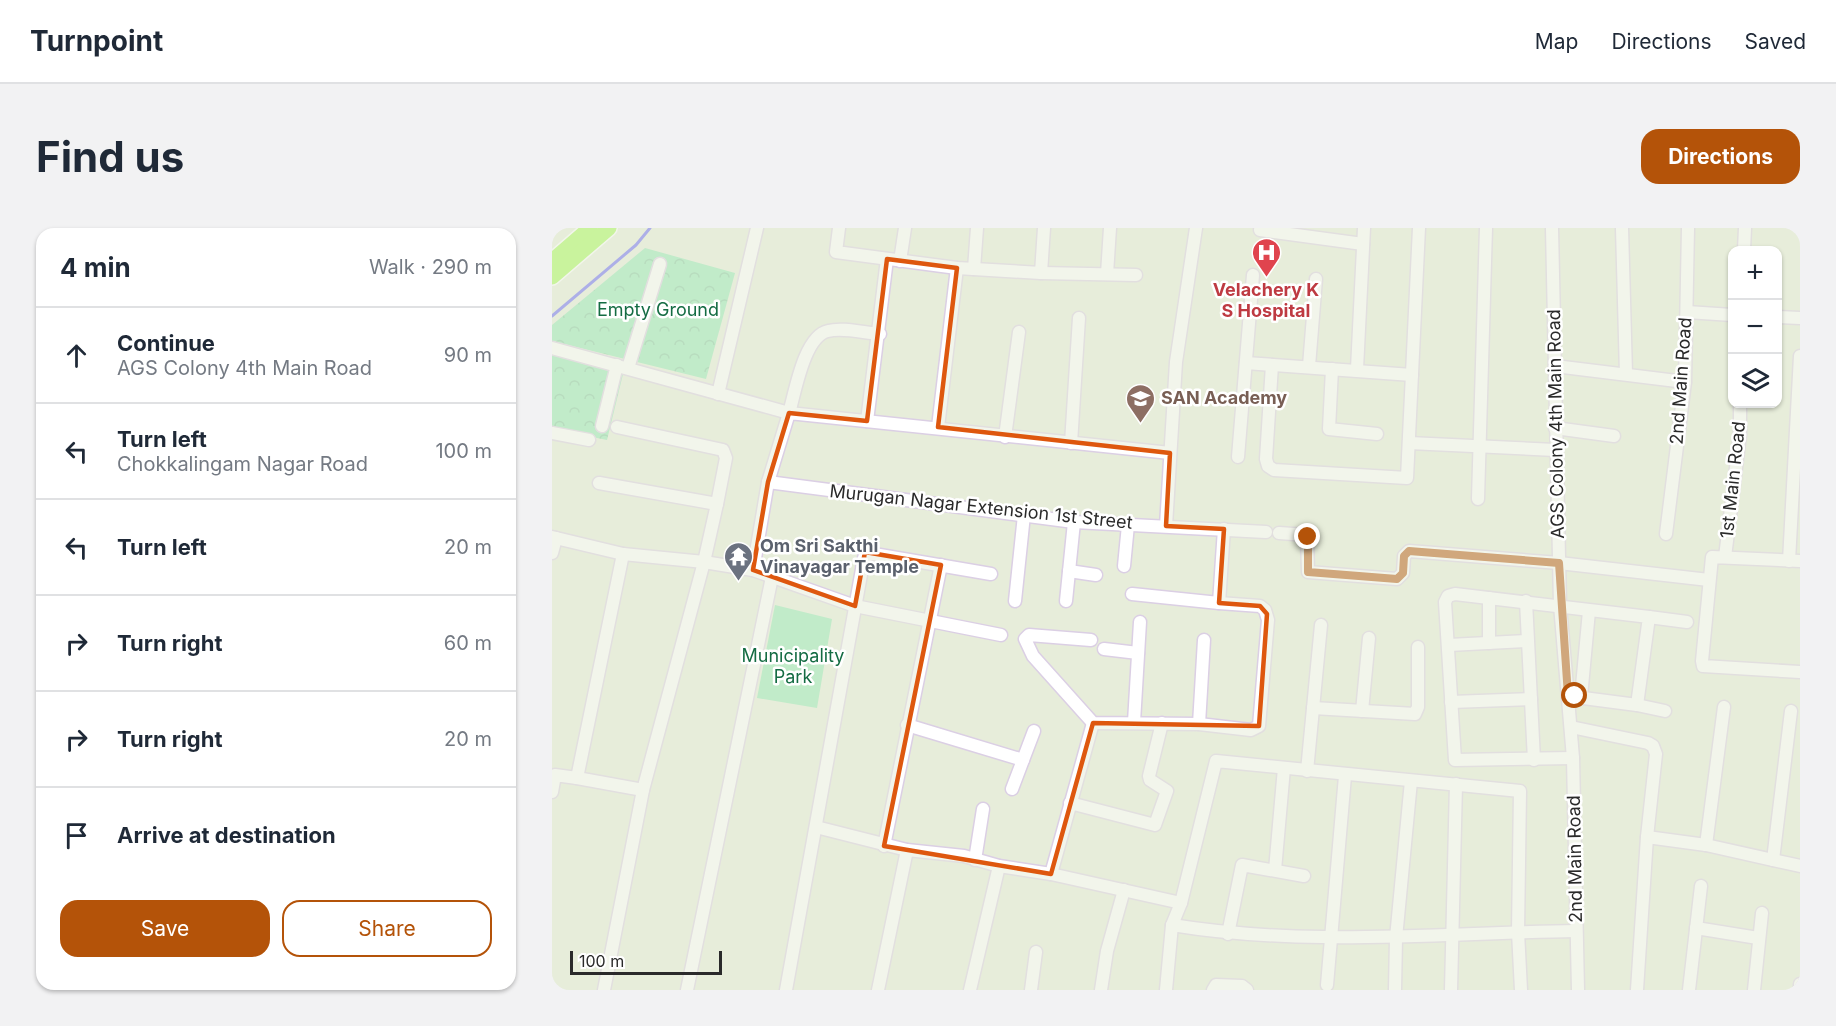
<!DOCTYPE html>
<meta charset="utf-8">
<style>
:root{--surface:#fff;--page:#f2f2f3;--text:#1f2937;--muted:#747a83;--line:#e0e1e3;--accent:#b45309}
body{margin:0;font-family:Inter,sans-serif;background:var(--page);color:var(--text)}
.controls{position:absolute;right:18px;top:18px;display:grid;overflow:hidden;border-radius:12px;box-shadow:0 2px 4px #0004}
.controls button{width:54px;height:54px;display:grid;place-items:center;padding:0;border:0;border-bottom:2px solid var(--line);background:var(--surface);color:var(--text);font:30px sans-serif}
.scale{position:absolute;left:18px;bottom:15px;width:152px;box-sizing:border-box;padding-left:6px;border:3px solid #2a2a2a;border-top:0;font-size:16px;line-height:21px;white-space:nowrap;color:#2a2a2a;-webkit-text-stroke:4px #fff;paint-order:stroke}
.stop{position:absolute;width:18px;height:18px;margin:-14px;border:4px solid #b45309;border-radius:50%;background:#fff}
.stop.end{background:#b45309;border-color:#fff;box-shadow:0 2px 6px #0008}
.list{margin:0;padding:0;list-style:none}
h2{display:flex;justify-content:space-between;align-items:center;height:78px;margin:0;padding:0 24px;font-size:26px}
h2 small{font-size:20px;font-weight:400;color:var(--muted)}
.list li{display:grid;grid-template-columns:39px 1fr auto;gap:18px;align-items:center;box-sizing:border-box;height:96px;padding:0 24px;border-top:2px solid var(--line)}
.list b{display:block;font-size:22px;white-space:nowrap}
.list p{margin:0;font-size:20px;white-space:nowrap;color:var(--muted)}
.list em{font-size:20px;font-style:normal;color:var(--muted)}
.actions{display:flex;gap:12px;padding:18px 24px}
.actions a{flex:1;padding:14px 0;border:2px solid var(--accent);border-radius:18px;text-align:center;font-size:21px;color:var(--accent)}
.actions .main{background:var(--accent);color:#fff}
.icon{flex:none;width:33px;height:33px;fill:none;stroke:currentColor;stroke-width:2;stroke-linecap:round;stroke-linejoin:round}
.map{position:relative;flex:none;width:1248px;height:762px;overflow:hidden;border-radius:18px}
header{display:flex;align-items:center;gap:36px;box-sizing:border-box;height:84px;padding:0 30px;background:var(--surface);border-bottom:2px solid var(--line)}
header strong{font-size:28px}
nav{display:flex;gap:33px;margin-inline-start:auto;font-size:21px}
.intro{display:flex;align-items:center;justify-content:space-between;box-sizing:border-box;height:144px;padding:0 36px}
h1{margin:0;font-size:42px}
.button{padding:15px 27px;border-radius:18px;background:var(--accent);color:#fff;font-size:21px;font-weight:700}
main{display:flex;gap:36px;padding:0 36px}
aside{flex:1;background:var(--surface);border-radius:18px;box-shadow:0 2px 4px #0004}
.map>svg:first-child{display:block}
</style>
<header>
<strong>Turnpoint</strong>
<nav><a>Map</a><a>Directions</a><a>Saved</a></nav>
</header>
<div class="intro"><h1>Find us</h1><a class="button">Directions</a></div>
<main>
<aside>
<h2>4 min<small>Walk · 290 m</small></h2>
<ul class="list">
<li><svg class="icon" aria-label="ahead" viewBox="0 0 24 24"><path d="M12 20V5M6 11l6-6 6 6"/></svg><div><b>Continue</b><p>AGS Colony 4th Main Road</p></div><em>90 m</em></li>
<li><svg class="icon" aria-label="left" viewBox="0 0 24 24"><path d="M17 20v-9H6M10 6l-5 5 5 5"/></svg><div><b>Turn left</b><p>Chokkalingam Nagar Road</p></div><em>100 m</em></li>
<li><svg class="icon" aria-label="left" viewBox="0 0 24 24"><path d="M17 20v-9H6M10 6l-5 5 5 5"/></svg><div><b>Turn left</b></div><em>20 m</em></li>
<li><svg class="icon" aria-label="right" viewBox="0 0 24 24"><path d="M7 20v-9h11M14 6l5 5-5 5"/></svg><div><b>Turn right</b></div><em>60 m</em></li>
<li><svg class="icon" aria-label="right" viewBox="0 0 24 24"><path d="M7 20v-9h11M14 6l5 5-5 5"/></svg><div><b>Turn right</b></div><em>20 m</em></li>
<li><svg class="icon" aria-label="arrive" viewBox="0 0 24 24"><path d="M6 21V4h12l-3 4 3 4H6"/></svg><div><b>Arrive at destination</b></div></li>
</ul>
<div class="actions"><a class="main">Save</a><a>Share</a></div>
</aside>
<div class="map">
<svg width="1248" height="762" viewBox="0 0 1248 762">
<defs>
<pattern id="forest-crowns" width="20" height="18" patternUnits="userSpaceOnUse" patternTransform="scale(1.5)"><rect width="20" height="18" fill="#92e8b4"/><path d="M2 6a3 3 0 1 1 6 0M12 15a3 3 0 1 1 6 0" fill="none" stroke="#7ec79b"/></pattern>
</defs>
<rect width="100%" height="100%" fill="#e7edda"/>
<g fill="url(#forest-crowns)">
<path d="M 93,20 L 183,45 L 154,151 L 0,113 L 0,97 Z"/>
<path d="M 0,124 L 72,142 L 55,212 L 0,201 Z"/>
</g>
<path fill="#92e8b4" d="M 223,377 L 280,391 L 265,480 L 205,470 Z"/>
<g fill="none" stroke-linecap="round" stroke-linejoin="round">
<path stroke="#6665f7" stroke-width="3" d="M 0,88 L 84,17 L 98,0"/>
<defs>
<g id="minor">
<path d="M 287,0 L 284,24 L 405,40 L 489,45 L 492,0"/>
<path d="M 1000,0 L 1008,377 L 1021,530 L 1026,762"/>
<path d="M 1070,0 L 1074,146"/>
<path d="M 708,2 L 811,16"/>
<path d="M 1192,22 L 1193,0"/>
<path d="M 348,33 L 353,0"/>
<path d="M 422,41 L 425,0"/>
<path d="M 489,45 L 584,47"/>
<path d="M 555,46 L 558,0"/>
<path d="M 1135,84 L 1180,87"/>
<path d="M 1226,89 L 1248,90"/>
<path d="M 0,120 L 237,185 C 243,165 252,108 276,103 C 291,99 312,105 328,106"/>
<path d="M 694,135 L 860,147"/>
<path d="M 720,137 L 714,231 L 716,238 L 722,242 L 855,250 L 867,0"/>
<path d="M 757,138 L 764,51"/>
<path d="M 1003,138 L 1133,154"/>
<path d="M 76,140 L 108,36"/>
<path d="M 780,141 L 777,201 L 825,206"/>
<path d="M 805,141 L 812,0"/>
<path d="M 166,166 L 205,0"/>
<path d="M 315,193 L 335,31"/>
<path d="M 50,198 L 65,137"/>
<path d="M 65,199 L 171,222 L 174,230 L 165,276"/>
<path d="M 386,199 L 405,40"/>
<path d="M 1003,200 L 1062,208"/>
<path d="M 0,205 L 37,212"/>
<path d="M 453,209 L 467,104"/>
<path d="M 519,215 L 527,90"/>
<path d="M 857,215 L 1003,222"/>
<path d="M 686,229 L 701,47"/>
<path d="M 216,254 L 522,294 L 714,304"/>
<path d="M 47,255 L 165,276 L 152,334 L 91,562 L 52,762"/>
<path d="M 926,271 L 934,0"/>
<path d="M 614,298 L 624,134 L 644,0"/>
<path d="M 727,305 L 755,307 L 756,344 L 845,351 L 851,345 L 852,328 L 857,323 L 1007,335 L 1157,352"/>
<path d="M 1114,306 L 1133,154 L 1136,0"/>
<path d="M 0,309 L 71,326 L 152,334 L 201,342 L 303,378 L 449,407"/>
<path d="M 0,325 L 4,310"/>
<path d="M 1173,329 L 1188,207 L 1188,176"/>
<path d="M 1237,333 L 1248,128"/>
<path d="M 1248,333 L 1160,329 L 1150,433 L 1151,438 L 1248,444"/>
<path d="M 572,338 L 576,297"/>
<path d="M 201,342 L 216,254 L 237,185 L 618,225"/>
<path d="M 517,343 L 544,347"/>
<path d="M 580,366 L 667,375"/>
<path d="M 463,373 L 472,287"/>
<path d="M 514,373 L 522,294"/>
<path d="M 974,373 L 982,532"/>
<path d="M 1097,389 L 1135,394"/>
<path d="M 539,412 L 477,407 L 473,411 L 481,428 L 541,495 L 647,496 L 699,502 L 707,498 L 716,392 L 713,382 L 708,378 L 667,375 L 672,301"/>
<path d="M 937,415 L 937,370"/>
<path d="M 897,417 L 975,413"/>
<path d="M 552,421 L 586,425"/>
<path d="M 1016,468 L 1085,477 L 1097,389 L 903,366 L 896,368 L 893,374 L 903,532 L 1021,530"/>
<path d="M 1029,469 L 1037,383"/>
<path d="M 899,474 L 979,471"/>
<path d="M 1085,477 L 1113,483"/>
<path d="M 761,480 L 863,486 L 866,479 L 866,419"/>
<path d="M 810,483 L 817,410"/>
<path d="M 582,494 L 588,394"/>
<path d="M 647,496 L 652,412"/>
<path d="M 355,497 L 471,532"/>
<path d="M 1019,499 L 1096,515 L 1101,518 L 1104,526 L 1095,609 L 1085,762"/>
<path d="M 755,543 L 769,397"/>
<path d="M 25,550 L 91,562"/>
<path d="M 460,561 L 482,503"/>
<path d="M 0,564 L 3,547 L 25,550 L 71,326"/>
<path d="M 518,575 L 603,597 L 615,563 L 598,552 L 597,548 L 610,495"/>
<path d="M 264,599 L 355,622 L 412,628 L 447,638 L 499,646 L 629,675"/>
<path d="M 1095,609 L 1154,617 L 1248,638"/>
<path d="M 1154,617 L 1172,479"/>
<path d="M 332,618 L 389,337"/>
<path d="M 423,632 L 431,581"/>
<path d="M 1221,632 L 1239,483"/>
<path d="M 723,642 L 732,540"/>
<path d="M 499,646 L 541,495"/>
<path d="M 620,697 C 754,719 889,705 1024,703"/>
<path d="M 1144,700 L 1206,710"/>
<path d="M 676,706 L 690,637 L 752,648"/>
<path d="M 775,757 L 793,548"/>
<path d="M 135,762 L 220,349"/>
<path d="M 234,762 L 312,330 L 314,327 L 322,326 L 439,346"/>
<path d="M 326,762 L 355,622"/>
<path d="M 418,762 L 447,638"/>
<path d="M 479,762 L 484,724"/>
<path d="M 549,762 L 555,723 L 572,662"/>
<path d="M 614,762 L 620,697 L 629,675 L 664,533 L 968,563 L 966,704 L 969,762"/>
<path d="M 661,762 L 664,757 L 690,758 L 695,762"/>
<path d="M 843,762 L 844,710 L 859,553"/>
<path d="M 899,762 L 904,556"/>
<path d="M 1137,762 L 1149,658"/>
<path d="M 1202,762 L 1210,685"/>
<path d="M 1248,762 L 1248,756"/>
</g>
<g id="major">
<path d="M 0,33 L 38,0"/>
<path d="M 0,49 L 57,0"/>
</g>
</defs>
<use href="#minor" stroke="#dbcfe4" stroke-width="15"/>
<use href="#major" stroke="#fff" stroke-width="18"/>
<use href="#minor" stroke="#fff" stroke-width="12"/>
<use href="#major" stroke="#a5fb52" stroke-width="15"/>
<path stroke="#ab9db6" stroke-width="3" d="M 0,4 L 4,0"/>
</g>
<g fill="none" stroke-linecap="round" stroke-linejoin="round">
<path stroke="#b45309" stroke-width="8" d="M 756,309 L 756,344 L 845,351 L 851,345 L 852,328 L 857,323 L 1007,335 L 1016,468 L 1023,468"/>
</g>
<path d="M0 0H1248V762H0ZM 335,31 L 405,40 L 386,199 L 618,225 L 614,298 L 672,301 L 667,375 L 708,378 L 715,386 L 707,498 L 541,495 L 499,646 L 332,618 L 389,337 L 313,324 L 303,378 L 201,342 L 216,254 L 237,185 L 315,193 Z" fill="#e7edda" fill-opacity=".55" fill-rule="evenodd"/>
<path fill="none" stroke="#de570e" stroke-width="4.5" stroke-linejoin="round" d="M 335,31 L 405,40 L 386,199 L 618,225 L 614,298 L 672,301 L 667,375 L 708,378 L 715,386 L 707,498 L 541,495 L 499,646 L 332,618 L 389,337 L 313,324 L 303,378 L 201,342 L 216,254 L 237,185 L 315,193 Z"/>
<defs>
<symbol id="hospital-pin" viewBox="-11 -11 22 30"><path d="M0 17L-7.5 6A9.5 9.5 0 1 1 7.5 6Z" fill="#e0444e" stroke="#fff"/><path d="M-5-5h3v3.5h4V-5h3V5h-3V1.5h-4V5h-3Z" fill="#fff"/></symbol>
<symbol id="school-pin" viewBox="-11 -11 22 30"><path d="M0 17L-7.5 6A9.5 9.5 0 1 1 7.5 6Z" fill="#8d6e63" stroke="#fff"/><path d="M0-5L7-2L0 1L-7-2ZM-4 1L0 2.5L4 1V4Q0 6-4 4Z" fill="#fff"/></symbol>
<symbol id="temple-pin" viewBox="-11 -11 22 30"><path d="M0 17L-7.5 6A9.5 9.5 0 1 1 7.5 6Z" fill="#6b7280" stroke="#fff"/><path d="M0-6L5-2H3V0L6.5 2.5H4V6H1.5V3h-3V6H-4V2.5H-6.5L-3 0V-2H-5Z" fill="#fff"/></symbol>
</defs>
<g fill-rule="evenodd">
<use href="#hospital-pin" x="698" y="8" width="33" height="45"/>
<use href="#school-pin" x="572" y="154" width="33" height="45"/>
<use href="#temple-pin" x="170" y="312" width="33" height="45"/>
</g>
<g text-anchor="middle" stroke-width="5" stroke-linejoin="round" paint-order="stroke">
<g font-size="18" font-weight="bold" fill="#be3a42" stroke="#fff">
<text x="714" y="68">Velachery K<tspan x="714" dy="21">S Hospital</tspan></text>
</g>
<g font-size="18" fill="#146c43" stroke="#fff">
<text x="106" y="88">Empty Ground</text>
<text x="241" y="434">Municipality<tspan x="241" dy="21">Park</tspan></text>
</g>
<g font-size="18" fill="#2a2a2a" stroke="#fff">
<text transform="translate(1129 153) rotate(-86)" y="6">2nd Main Road</text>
<text transform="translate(1004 196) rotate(-91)" y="6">AGS Colony 4th Main Road</text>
<text transform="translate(1181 252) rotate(-84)" y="6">1st Main Road</text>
<text transform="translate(429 279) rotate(6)" y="6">Murugan Nagar Extension 1st Street</text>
<text transform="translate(1023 631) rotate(-91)" y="6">2nd Main Road</text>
</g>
<g font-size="18" font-weight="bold" fill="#785e54" stroke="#fff" text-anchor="start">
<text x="609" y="176">SAN Academy</text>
</g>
<g font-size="18" font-weight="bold" fill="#5b616d" stroke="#fff" text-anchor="start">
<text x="208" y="324">Om Sri Sakthi<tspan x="208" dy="21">Vinayagar Temple</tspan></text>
</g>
</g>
</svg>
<div class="controls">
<button>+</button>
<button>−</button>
<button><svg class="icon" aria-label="layers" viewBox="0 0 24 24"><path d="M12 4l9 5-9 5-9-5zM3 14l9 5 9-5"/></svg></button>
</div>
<div class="scale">100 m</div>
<div class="stop" style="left:1023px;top:468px"></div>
<div class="stop end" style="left:756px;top:309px"></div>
</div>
</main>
